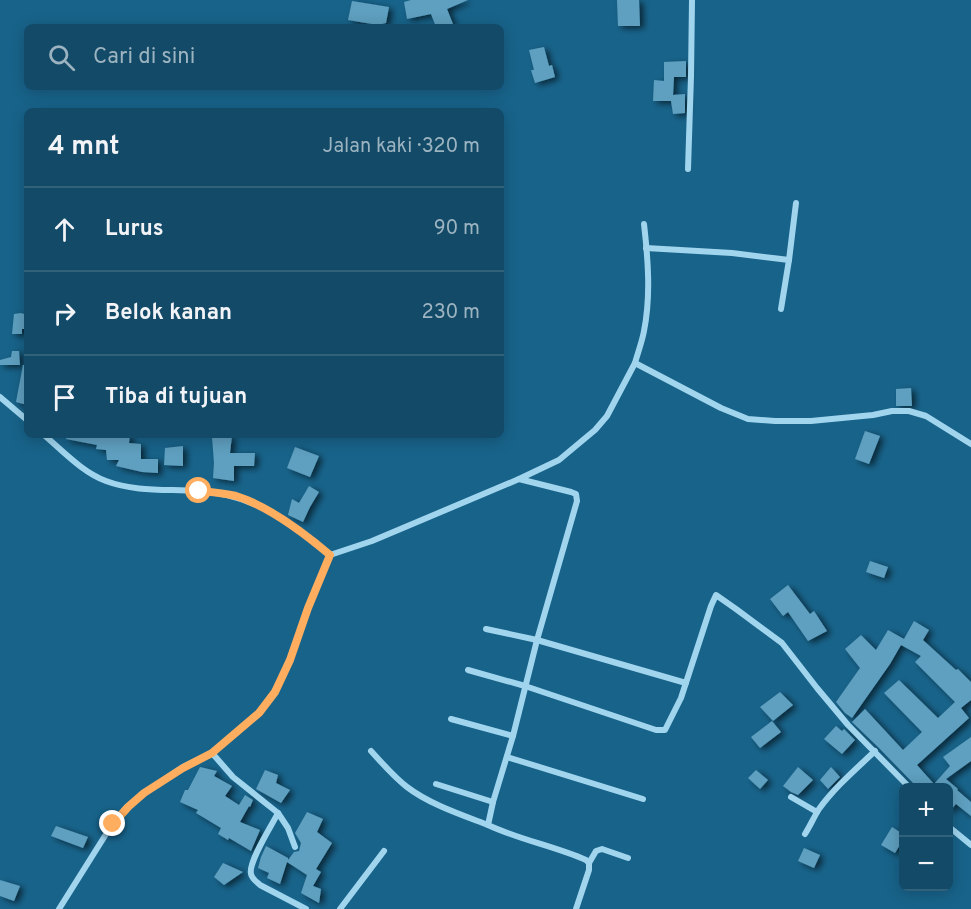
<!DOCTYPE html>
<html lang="id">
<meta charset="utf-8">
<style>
:root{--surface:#124a68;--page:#1b516e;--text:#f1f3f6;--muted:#9cb3c0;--line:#31627c}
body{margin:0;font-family:Overpass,sans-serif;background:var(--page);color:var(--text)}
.controls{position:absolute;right:18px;bottom:18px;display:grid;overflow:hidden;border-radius:9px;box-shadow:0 3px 15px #0003}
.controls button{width:54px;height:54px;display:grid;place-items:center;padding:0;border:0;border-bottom:2px solid var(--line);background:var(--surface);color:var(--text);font:30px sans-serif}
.stop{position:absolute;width:18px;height:18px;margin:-14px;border:4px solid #ffad5e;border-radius:50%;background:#fff}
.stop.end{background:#ffad5e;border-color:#fff;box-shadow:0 2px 6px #0008}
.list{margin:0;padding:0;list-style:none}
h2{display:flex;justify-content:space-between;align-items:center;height:78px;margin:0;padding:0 24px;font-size:26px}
h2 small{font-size:20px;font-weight:400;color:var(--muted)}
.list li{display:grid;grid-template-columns:39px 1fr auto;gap:18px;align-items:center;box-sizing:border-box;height:84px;padding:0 24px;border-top:2px solid var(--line)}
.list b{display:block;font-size:22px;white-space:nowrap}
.list em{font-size:20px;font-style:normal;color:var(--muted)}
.icon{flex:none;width:33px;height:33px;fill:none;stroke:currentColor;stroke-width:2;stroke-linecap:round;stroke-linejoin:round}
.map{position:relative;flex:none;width:971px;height:909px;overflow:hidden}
.search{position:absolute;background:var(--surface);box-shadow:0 3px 15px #0003;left:24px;top:24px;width:480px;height:66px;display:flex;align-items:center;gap:15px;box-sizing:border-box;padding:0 21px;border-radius:9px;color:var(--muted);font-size:22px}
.panel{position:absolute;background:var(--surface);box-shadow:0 3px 15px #0003;left:24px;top:108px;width:480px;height:330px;border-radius:9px}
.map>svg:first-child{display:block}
</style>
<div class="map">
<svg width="971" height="909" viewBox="0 0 971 909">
<defs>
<filter id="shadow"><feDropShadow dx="4" dy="2.5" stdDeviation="3" flood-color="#0009"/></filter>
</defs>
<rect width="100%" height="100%" fill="#18638a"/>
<g fill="#5f9fbf" filter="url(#shadow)">
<path d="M 411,0 L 468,0 L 447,9 L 453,24 L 447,27 L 436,27 L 431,14 L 407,19 L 404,2 Z"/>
<path d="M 617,0 L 639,0 L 640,26 L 618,26 Z"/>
<path d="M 352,1 L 389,7 L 386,23 L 378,25 L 348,20 Z"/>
<path d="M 544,47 L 549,66 L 552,65 L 555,77 L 535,83 L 531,70 L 534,70 L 529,50 Z"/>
<path d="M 686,61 L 686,77 L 674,77 L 673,95 L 685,94 L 685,113 L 673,114 L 671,101 L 653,101 L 654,80 L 664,81 L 664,62 Z"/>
<path d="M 21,313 L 27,315 L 27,329 L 22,329 L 22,334 L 12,334 L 14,314 Z"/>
<path d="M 12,351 L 19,351 L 20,365 L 0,365 L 0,360 L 11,357 Z"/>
<path d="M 23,365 L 27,365 L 27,405 L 16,402 Z"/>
<path d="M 911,388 L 912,406 L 896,406 L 896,389 Z"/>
<path d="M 865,431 L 880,436 L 869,464 L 855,459 Z"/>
<path d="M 66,435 L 130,435 L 129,443 L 141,444 L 141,459 L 158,459 L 158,473 L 142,472 L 116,466 L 119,460 L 107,460 L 106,450 L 96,449 L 97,445 L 66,439 Z"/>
<path d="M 232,436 L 230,453 L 255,453 L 254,466 L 234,466 L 234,481 L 213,478 L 214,463 L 212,437 Z"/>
<path d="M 183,446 L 183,466 L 164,465 L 165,448 Z"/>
<path d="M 295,447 L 319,456 L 310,477 L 287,468 Z"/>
<path d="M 309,486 L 319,492 L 310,507 L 303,522 L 288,515 L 292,499 L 299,503 Z"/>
<path d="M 870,561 L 888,567 L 884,578 L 866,572 Z"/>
<path d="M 788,585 L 810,614 L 814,611 L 827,631 L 808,641 L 788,612 L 783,616 L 770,599 Z"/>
<path d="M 914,621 L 929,630 L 923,640 L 956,670 L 958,669 L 971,682 L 971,700 L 961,708 L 969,718 L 917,765 L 934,784 L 950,766 L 943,757 L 971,737 L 971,761 L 946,779 L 958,789 L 957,790 L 971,802 L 971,816 L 956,804 L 948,813 L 948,788 L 915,788 L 914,784 L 878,747 L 852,722 L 865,709 L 903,750 L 922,732 L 884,693 L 899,680 L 938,718 L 955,702 L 915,662 L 921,656 L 901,645 L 890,664 L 852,718 L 845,713 L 836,702 L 860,668 L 845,649 L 861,635 L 876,650 L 888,630 L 904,639 Z"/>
<path d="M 780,692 L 793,705 L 773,721 L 760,707 Z"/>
<path d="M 772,721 L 781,732 L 760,748 L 751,737 Z"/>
<path d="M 836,726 L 842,731 L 844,729 L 855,740 L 842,754 L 824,739 Z"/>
<path d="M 200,767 L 217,771 L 214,776 L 232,786 L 225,796 L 239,805 L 245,795 L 253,800 L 250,807 L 249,806 L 240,822 L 260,830 L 251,851 L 229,838 L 228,840 L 218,834 L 221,828 L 196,813 L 198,810 L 180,802 L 185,790 L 188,790 Z"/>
<path d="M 798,767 L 813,780 L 798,795 L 791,792 L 783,786 Z"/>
<path d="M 831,767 L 840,777 L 828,789 L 820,780 Z"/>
<path d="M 265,770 L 278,775 L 276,783 L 290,790 L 281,803 L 256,789 Z"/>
<path d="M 756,770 L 768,780 L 760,789 L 748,778 Z"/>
<path d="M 307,812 L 323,819 L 317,832 L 332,843 L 316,869 L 321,872 L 313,886 L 321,889 L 319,903 L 301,893 L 307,875 L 287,862 L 280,884 L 267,878 L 269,873 L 258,868 L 261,857 L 266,846 L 288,858 L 288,860 L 294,852 L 299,851 L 301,843 L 295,833 Z"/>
<path d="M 56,826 L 88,837 L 83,848 L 51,836 Z"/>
<path d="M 892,827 L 903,834 L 903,840 L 895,853 L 881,845 Z"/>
<path d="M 804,848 L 820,855 L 814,868 L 798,861 Z"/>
<path d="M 223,863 L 243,872 L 224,885 L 214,877 Z"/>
<path d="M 0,880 L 20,886 L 14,901 L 0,896 Z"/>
</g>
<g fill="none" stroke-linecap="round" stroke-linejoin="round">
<g stroke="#a1d5ee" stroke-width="6">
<path d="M 688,169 L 691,76 L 692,0"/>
<path d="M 644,224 C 648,259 651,296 644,331 C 642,342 638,352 635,363 L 721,408 L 748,419 L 775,421 L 811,421 L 873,415 L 892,411 L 909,411 L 926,416 L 971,444"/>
<path d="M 646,248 L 732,253 L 789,260"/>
<path d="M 781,309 L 789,260 L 796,203"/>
<path d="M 0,397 L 27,420"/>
<path d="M 44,435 C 63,451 82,472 106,481 C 135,492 167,489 197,491 C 251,493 290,521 330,555 L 308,607 L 290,660 L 275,691 L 259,713 L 212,753 L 183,767 L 144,793 L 127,807 L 113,823 L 59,909"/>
<path d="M 519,479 L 571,492 L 576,494 L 577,501 L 537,640 L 513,736 L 493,802 L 488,825 C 520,840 554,846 586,860 L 589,863 L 589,870 L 576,909"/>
<path d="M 330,555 L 372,541 L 519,479 L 559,460 L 595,430 L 607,416 L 635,363"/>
<path d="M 486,629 L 537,640 L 686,683"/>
<path d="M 468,670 L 525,686 L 656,730 L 665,730 L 681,698 L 711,606 L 716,595 L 736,609 L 782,643 L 817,688 L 848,725 L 910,788"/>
<path d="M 451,719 L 513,736"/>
<path d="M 371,751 C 382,763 394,777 407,787 C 429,804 462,815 488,825"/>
<path d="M 212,753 L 233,777 L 278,813 L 288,828 L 295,847"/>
<path d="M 507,757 L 643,799"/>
<path d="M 436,784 L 493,802"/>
<path d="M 791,797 L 817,812"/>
<path d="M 278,813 C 272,825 248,862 251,874 C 252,879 257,882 260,885 L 306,909"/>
<path d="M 948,826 L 971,845"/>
<path d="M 805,834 C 810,826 814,817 819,809 C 835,787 855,770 875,751"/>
<path d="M 589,863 L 596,851 L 602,849 L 628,858"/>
<path d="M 340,909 L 384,851"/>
</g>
</g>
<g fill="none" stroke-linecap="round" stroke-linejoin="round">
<path stroke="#ffad5e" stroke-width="8" d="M 113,824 L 128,807 L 144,793 L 183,768 L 212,753 L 259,713 L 275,692 L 290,660 L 308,608 L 330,555 C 304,533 268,506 236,496 C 224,493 211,492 199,491"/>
</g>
</svg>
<div class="controls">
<button>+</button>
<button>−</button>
</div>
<div class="stop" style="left:199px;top:491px"></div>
<div class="stop end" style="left:113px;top:824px"></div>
<div class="search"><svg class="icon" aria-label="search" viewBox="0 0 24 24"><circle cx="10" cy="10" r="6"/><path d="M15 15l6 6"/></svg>Cari di sini</div>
<section class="panel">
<h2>4 mnt<small>Jalan kaki · 320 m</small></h2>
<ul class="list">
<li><svg class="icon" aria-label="ahead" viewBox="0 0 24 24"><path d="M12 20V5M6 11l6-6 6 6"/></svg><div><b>Lurus</b></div><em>90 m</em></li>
<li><svg class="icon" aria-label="right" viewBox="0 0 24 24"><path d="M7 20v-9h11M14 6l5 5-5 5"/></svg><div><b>Belok kanan</b></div><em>230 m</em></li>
<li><svg class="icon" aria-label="arrive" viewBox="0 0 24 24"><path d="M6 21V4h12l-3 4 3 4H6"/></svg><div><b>Tiba di tujuan</b></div></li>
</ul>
</section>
</div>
